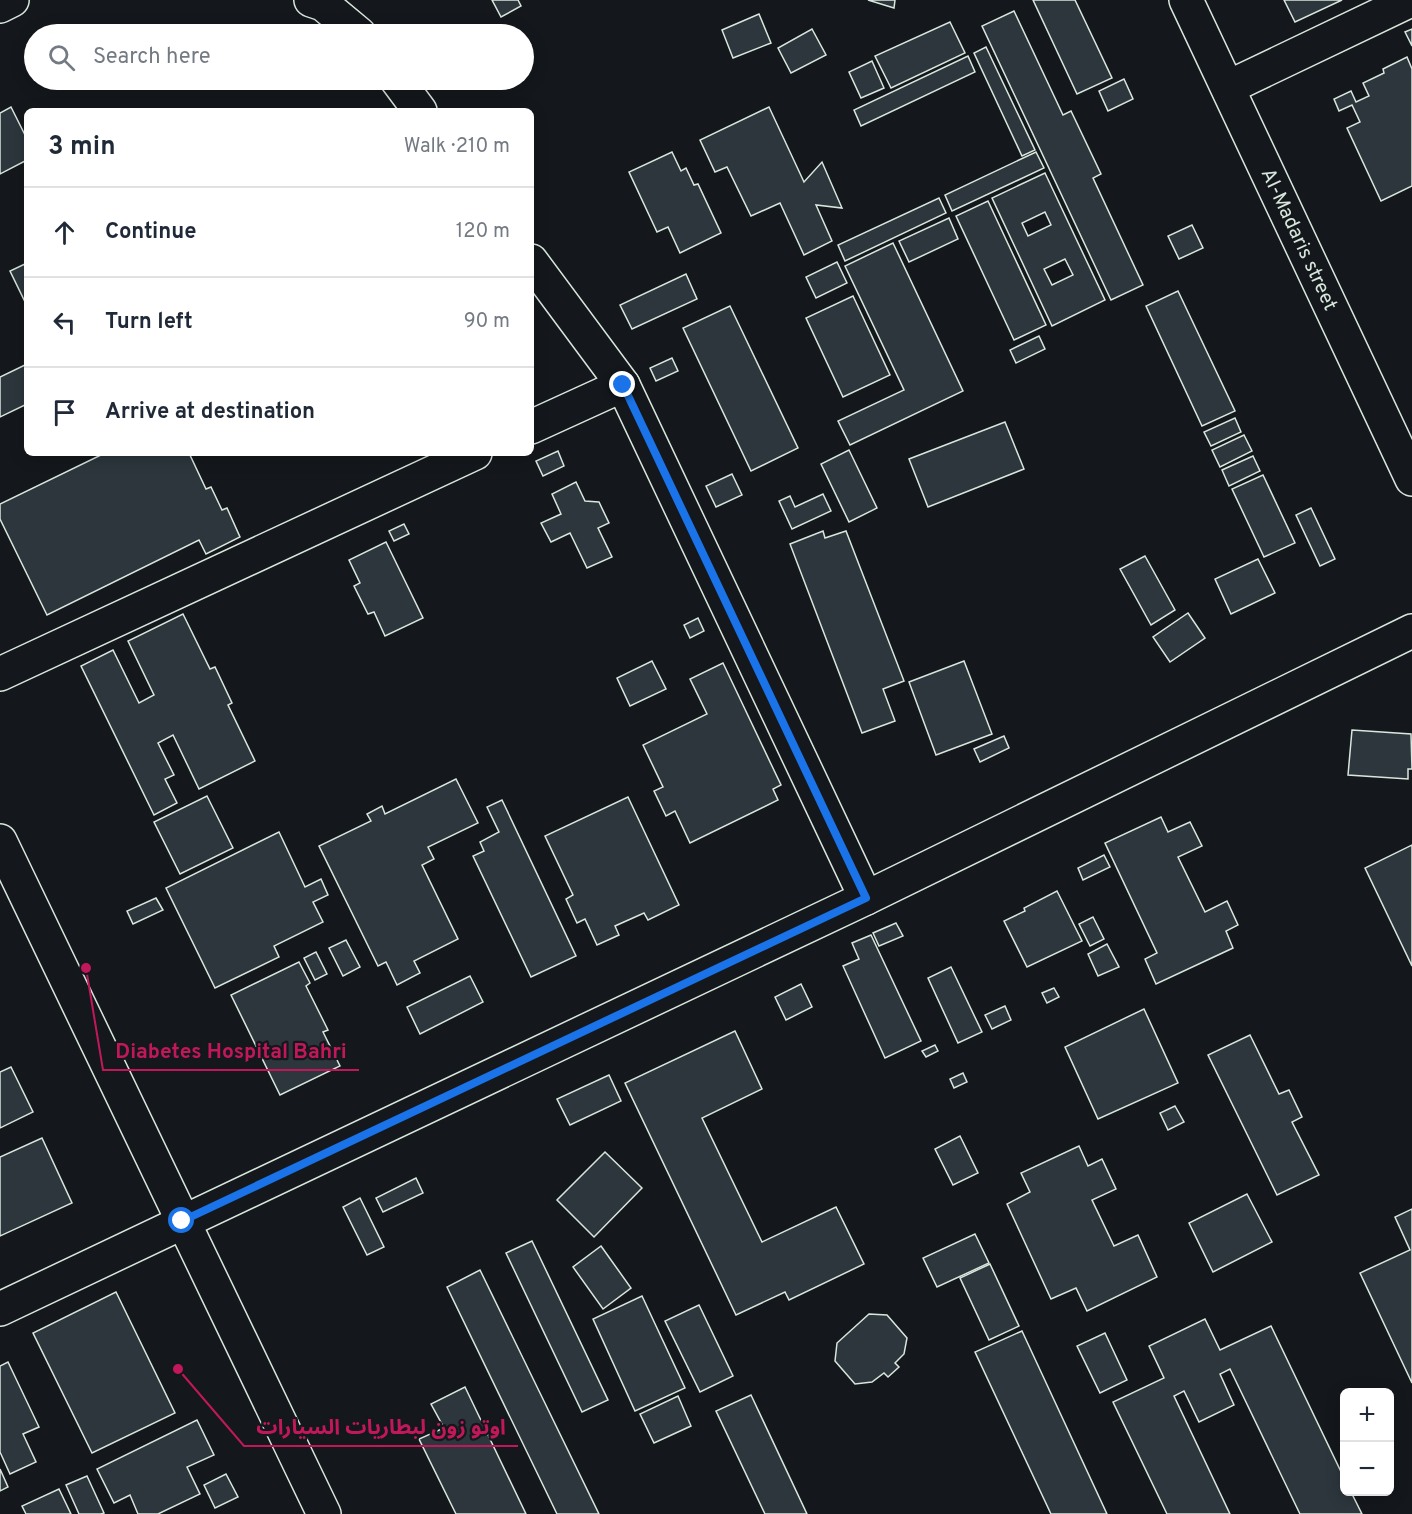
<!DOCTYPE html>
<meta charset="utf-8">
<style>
:root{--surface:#fff;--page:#f2f2f3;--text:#1f2937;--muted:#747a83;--line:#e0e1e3}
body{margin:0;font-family:Overpass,"Noto Sans Arabic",sans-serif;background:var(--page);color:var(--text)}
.controls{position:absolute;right:18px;bottom:18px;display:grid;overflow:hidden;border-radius:9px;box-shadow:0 3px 15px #0003}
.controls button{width:54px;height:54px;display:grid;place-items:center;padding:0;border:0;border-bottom:2px solid var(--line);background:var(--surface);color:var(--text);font:30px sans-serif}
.stop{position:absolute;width:18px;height:18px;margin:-14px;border:4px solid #1a73e8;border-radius:50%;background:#fff}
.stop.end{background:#1a73e8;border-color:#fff;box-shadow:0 2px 6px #0008}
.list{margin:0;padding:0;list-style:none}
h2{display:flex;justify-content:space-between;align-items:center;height:78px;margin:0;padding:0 24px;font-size:26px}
h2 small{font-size:20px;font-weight:400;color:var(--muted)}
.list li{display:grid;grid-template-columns:39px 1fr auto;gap:18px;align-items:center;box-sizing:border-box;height:90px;padding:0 24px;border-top:2px solid var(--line)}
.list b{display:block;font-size:22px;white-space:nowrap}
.list em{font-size:20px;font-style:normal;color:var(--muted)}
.icon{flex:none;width:33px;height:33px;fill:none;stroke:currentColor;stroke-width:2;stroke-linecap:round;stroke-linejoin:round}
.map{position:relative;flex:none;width:1412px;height:1514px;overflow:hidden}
.search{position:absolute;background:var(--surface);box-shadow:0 3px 15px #0003;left:24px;top:24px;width:510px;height:66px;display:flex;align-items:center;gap:15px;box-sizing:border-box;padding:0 21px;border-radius:33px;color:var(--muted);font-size:22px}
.panel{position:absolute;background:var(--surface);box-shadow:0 3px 15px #0003;left:24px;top:108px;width:510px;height:348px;border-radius:9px}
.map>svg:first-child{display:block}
</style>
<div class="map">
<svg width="1412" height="1514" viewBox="0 0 1412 1514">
<rect width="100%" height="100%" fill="#14181c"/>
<g fill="#2c363c" stroke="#d8e6dc" stroke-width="1.5" fill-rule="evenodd">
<path d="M 492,0 L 518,0 L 521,6 L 501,17 Z"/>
<path d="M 868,0 L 895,0 L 894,8 Z"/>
<path d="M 1033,0 L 1075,0 L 1112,78 L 1077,94 Z"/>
<path d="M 1284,0 L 1342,0 L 1295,22 Z"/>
<path d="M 1014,11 L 1063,115 L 1071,111 L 1101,174 L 1093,178 L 1143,285 L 1111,300 L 982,26 Z"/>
<path d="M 759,14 L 771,43 L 733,58 L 722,30 Z"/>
<path d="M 950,22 L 965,53 L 891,88 L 875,56 Z"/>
<path d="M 812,29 L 826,55 L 791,73 L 778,48 Z"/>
<path d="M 1412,29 L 1412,46 L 1405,32 Z"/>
<path d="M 986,47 L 1035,150 L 1022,156 L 974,53 Z"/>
<path d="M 968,56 L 975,72 L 861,126 L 854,110 Z"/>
<path d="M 1407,57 L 1412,69 L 1412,186 L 1381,201 L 1347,128 L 1360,122 L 1352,105 L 1339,111 L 1334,99 L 1351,91 L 1356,102 L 1369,96 L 1363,83 L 1384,73 L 1383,69 Z"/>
<path d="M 872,61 L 884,88 L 861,98 L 849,72 Z"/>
<path d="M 1124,79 L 1133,99 L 1108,111 L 1099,91 Z"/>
<path d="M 11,107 L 27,139 L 27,160 L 0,174 L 0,113 Z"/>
<path d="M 769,107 L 804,182 L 822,162 L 842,208 L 816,205 L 832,241 L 804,255 L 780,203 L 751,216 L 727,167 L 715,172 L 700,140 Z"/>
<path d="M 672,152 L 681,171 L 686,168 L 694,185 L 698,184 L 721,233 L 680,253 L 668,227 L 657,232 L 629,172 Z"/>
<path d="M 1036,152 L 1044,168 L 952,211 L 945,195 Z"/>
<path d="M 1045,173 L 1105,300 L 1052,326 L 992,198 ZM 1045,212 L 1051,225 L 1028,236 L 1022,223 ZM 1065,259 L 1073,275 L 1052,285 L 1044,269 Z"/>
<path d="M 939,198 L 946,213 L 845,261 L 838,245 Z"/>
<path d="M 988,201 L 1046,325 L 1014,340 L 956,216 Z"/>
<path d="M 949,218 L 958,239 L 909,262 L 899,241 Z"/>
<path d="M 1192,225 L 1203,248 L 1179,259 L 1168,236 Z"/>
<path d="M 893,243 L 963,391 L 850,445 L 838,421 L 904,390 L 845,266 Z"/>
<path d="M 837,262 L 847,283 L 816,298 L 806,277 Z"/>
<path d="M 27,263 L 27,306 L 10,271 Z"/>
<path d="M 686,274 L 697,299 L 632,329 L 620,305 Z"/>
<path d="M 1178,291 L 1235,411 L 1202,426 L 1146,306 Z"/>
<path d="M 853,296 L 890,375 L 843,397 L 806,318 Z"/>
<path d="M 730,306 L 798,448 L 751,471 L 683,328 Z"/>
<path d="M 1039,336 L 1045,349 L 1016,363 L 1010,350 Z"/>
<path d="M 672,358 L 678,371 L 656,381 L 650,368 Z"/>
<path d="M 27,364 L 27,404 L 0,417 L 0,377 Z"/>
<path d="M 1235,418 L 1241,432 L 1211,446 L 1204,432 Z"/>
<path d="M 1005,422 L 1024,469 L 928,507 L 909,459 Z"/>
<path d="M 1244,435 L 1252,451 L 1220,467 L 1212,450 Z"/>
<path d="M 849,450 L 877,508 L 849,522 L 821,464 Z"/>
<path d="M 558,451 L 564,466 L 543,476 L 536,461 Z"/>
<path d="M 105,453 L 189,453 L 206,489 L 211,487 L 222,510 L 227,508 L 240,537 L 206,554 L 199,540 L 47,615 L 0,519 L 0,504 Z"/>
<path d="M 1253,456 L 1260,471 L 1229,486 L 1222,470 Z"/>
<path d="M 732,474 L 742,495 L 716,507 L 706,486 Z"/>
<path d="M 1263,475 L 1295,543 L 1264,557 L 1232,489 Z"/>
<path d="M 576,482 L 585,501 L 599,502 L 609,523 L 598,528 L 612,557 L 587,568 L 570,533 L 551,542 L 541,523 L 561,514 L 552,494 Z"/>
<path d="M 823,494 L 831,511 L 792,529 L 779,501 L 790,496 L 795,507 Z"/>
<path d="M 1311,508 L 1335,559 L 1320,566 L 1296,515 Z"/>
<path d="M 404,524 L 409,534 L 394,541 L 389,531 Z"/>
<path d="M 823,531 L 825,538 L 846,531 L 904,681 L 883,689 L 895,721 L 862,733 L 790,544 Z"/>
<path d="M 386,542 L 423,618 L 385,636 L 374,612 L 368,614 L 354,586 L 360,583 L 349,560 Z"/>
<path d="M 1145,556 L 1175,610 L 1151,625 L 1120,569 Z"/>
<path d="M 1258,559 L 1275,593 L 1231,614 L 1215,579 Z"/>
<path d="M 1188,613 L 1205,638 L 1170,662 L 1153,637 Z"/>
<path d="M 183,614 L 210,669 L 215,667 L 232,703 L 228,705 L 255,761 L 199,789 L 173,735 L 158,743 L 174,775 L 165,779 L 177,803 L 154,815 L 81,666 L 113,650 L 139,703 L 154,695 L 128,641 Z"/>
<path d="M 698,618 L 704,631 L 690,638 L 684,625 Z"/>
<path d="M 652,661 L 666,689 L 630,706 L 617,678 Z"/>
<path d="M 964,661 L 992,734 L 936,755 L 909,682 Z"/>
<path d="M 723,663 L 781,785 L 773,789 L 778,800 L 690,843 L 675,811 L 666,816 L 654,791 L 663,787 L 643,745 L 707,714 L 690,679 Z"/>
<path d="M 1352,730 L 1411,734 L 1412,769 L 1408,769 L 1408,779 L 1348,775 Z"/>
<path d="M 1004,736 L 1009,748 L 980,762 L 974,749 Z"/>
<path d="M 456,779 L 478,823 L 428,847 L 434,859 L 422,865 L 458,939 L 414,961 L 420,973 L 397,985 L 386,962 L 378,966 L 319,846 L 371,821 L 367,814 L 382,806 L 385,814 Z"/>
<path d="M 207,796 L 233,848 L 180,874 L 154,822 Z"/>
<path d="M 628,797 L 679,905 L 648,920 L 644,913 L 615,926 L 619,935 L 597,945 L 585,919 L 577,923 L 566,899 L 573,895 L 545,836 Z"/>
<path d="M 502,800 L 576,956 L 531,977 L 473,856 L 484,851 L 480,842 L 499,832 L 487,807 Z"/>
<path d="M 1161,817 L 1168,832 L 1190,822 L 1202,846 L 1178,857 L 1205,912 L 1227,901 L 1238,925 L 1226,931 L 1233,948 L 1156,984 L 1145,959 L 1157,953 L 1105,843 Z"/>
<path d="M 279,832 L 305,887 L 321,879 L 328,895 L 313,902 L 323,922 L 274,946 L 279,957 L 215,988 L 166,888 Z"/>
<path d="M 1412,845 L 1412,966 L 1365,868 Z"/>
<path d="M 1104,855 L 1110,867 L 1083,880 L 1078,868 Z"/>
<path d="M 1057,891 L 1082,941 L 1027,967 L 1004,921 L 1025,911 L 1024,908 Z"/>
<path d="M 156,898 L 163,910 L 133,924 L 127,911 Z"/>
<path d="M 1093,917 L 1104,939 L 1090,946 L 1079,924 Z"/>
<path d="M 896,923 L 903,936 L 879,946 L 873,933 Z"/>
<path d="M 871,935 L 921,1041 L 885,1058 L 843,966 L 859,959 L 852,943 Z"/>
<path d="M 346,940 L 360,967 L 343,976 L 329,948 Z"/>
<path d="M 1107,944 L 1119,967 L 1098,976 L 1088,954 Z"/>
<path d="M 316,952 L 327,974 L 315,980 L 304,958 Z"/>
<path d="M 299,962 L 310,983 L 306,986 L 328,1030 L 323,1032 L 340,1066 L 280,1095 L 231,995 Z"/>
<path d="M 951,967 L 982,1032 L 958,1043 L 928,978 Z"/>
<path d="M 470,976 L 483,1002 L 420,1034 L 407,1007 Z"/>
<path d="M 801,984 L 812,1007 L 786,1020 L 775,997 Z"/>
<path d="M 1054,988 L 1059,997 L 1047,1003 L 1042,993 Z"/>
<path d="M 1005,1006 L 1011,1020 L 992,1029 L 985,1015 Z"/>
<path d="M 1144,1009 L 1178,1083 L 1098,1119 L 1065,1047 Z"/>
<path d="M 735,1031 L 762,1089 L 702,1118 L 762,1242 L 836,1207 L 864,1264 L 789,1300 L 785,1292 L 736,1315 L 625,1083 Z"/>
<path d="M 1250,1035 L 1279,1094 L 1289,1090 L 1302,1117 L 1292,1122 L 1319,1175 L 1277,1195 L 1208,1055 Z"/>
<path d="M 935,1045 L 938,1051 L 926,1057 L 922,1051 Z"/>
<path d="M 11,1067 L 33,1112 L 0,1128 L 0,1072 Z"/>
<path d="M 963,1073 L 967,1082 L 954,1088 L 950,1079 Z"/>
<path d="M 609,1075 L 621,1101 L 570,1125 L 557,1099 Z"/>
<path d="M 1175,1106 L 1184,1122 L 1168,1130 L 1160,1113 Z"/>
<path d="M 960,1136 L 978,1173 L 953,1185 L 935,1149 Z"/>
<path d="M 42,1138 L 72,1203 L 0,1236 L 0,1157 Z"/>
<path d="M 1079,1146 L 1088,1166 L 1102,1159 L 1116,1189 L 1092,1200 L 1114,1246 L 1138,1235 L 1157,1277 L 1087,1311 L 1076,1288 L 1051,1299 L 1007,1204 L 1030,1192 L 1021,1173 Z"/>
<path d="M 605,1152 L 642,1188 L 594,1237 L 557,1200 Z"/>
<path d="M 416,1178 L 423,1193 L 383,1212 L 376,1198 Z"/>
<path d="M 1247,1194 L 1272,1242 L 1213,1272 L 1189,1223 Z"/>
<path d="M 360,1198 L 384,1247 L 367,1255 L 343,1207 Z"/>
<path d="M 1412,1209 L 1412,1383 L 1360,1273 L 1410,1250 L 1395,1217 Z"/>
<path d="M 975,1234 L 989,1263 L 937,1287 L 923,1258 Z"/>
<path d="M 532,1241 L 608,1400 L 582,1412 L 506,1253 Z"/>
<path d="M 601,1246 L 631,1288 L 603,1309 L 573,1267 Z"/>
<path d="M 990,1264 L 1019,1326 L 989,1340 L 960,1278 Z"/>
<path d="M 480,1270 L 599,1514 L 557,1514 L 447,1287 Z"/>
<path d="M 116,1292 L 175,1413 L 92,1453 L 33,1333 Z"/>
<path d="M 642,1296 L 685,1388 L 635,1411 L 593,1319 Z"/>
<path d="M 699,1305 L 733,1376 L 700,1392 L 665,1321 Z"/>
<path d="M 869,1314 L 887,1315 L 907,1338 L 904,1354 L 895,1363 L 899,1367 L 888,1377 L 884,1373 L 872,1382 L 855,1384 L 835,1361 L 837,1343 Z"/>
<path d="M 1205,1319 L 1220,1350 L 1271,1326 L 1344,1478 L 1344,1492 L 1351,1492 L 1362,1514 L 1300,1514 L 1230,1369 L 1220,1374 L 1234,1405 L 1199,1422 L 1184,1391 L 1174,1396 L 1230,1514 L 1167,1514 L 1113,1402 L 1164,1378 L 1149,1346 Z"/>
<path d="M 1022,1331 L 1107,1514 L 1051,1514 L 975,1352 Z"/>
<path d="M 1105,1333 L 1127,1380 L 1100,1393 L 1077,1346 Z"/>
<path d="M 8,1362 L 39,1427 L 23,1434 L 36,1462 L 10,1474 L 0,1452 L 0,1366 Z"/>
<path d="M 465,1387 L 526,1514 L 456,1514 L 419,1439 L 444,1428 L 431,1404 Z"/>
<path d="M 751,1395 L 807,1514 L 765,1514 L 716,1411 Z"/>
<path d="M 678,1396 L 691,1426 L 654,1443 L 640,1414 Z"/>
<path d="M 197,1420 L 214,1455 L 187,1467 L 200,1494 L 158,1514 L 138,1514 L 130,1495 L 114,1503 L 97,1469 Z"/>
<path d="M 0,1469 L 8,1487 L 0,1491 Z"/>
<path d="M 226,1474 L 238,1497 L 215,1508 L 204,1485 Z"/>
<path d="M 87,1476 L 104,1513 L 101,1514 L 79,1514 L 66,1485 Z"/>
<path d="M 59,1489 L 71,1514 L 26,1514 L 22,1506 Z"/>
</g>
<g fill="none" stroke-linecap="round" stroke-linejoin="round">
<defs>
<g id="street">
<path d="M 311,0 L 323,4 L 359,34"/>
<path d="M 0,6 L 12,0"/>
<path d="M 397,80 L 420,111"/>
<path d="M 1229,87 L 1411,0"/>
<path d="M 531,261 L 623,385 L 531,427"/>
<path d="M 623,385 L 866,898"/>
<path d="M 0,674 L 475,453"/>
<path d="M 0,1309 L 866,898 L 1412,631"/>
</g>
<g id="secondary">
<path d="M 1186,0 L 1412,479"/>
<path d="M 0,841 L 324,1514"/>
</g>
</defs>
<use href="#street" stroke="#d8e6dc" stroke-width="36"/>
<use href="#secondary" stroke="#d8e6dc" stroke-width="36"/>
<use href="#street" stroke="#14181c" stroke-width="33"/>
<use href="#secondary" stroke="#14181c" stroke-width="33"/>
</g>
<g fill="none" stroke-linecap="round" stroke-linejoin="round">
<path stroke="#1a73e8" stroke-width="8" d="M 182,1221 L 866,898 L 623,385"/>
</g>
<g text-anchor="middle" stroke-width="4.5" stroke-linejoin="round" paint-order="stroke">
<g font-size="20" fill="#d8e6dc" stroke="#14181c">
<text transform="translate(1300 239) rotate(65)" y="7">Al-Madaris street</text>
</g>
</g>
<path fill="none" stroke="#c2185b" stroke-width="2" d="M86 968L103 1070H359M178 1369L244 1446H518"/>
<g fill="#c2185b" stroke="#14181c" stroke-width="2">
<circle cx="86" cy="968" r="6"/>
<circle cx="178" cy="1369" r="6"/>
</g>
<g font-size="21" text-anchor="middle" font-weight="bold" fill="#c2185b" stroke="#14181c" stroke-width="4.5" stroke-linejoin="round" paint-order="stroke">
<text x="231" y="1058">Diabetes Hospital Bahri</text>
<text x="381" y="1434">اوتو زون لبطاريات السيارات</text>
</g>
</svg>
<div class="controls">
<button>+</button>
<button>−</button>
</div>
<div class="stop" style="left:182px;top:1221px"></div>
<div class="stop end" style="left:623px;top:385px"></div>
<div class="search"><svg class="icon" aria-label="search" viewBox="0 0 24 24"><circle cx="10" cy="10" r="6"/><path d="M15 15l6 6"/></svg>Search here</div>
<section class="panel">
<h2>3 min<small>Walk · 210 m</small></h2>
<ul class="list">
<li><svg class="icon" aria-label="ahead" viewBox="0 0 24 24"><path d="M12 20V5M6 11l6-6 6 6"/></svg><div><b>Continue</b></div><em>120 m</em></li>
<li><svg class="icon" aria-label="left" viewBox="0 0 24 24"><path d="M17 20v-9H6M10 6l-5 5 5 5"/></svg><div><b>Turn left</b></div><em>90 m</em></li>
<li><svg class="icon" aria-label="arrive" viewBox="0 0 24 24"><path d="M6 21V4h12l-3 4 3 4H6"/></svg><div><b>Arrive at destination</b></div></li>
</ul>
</section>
</div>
